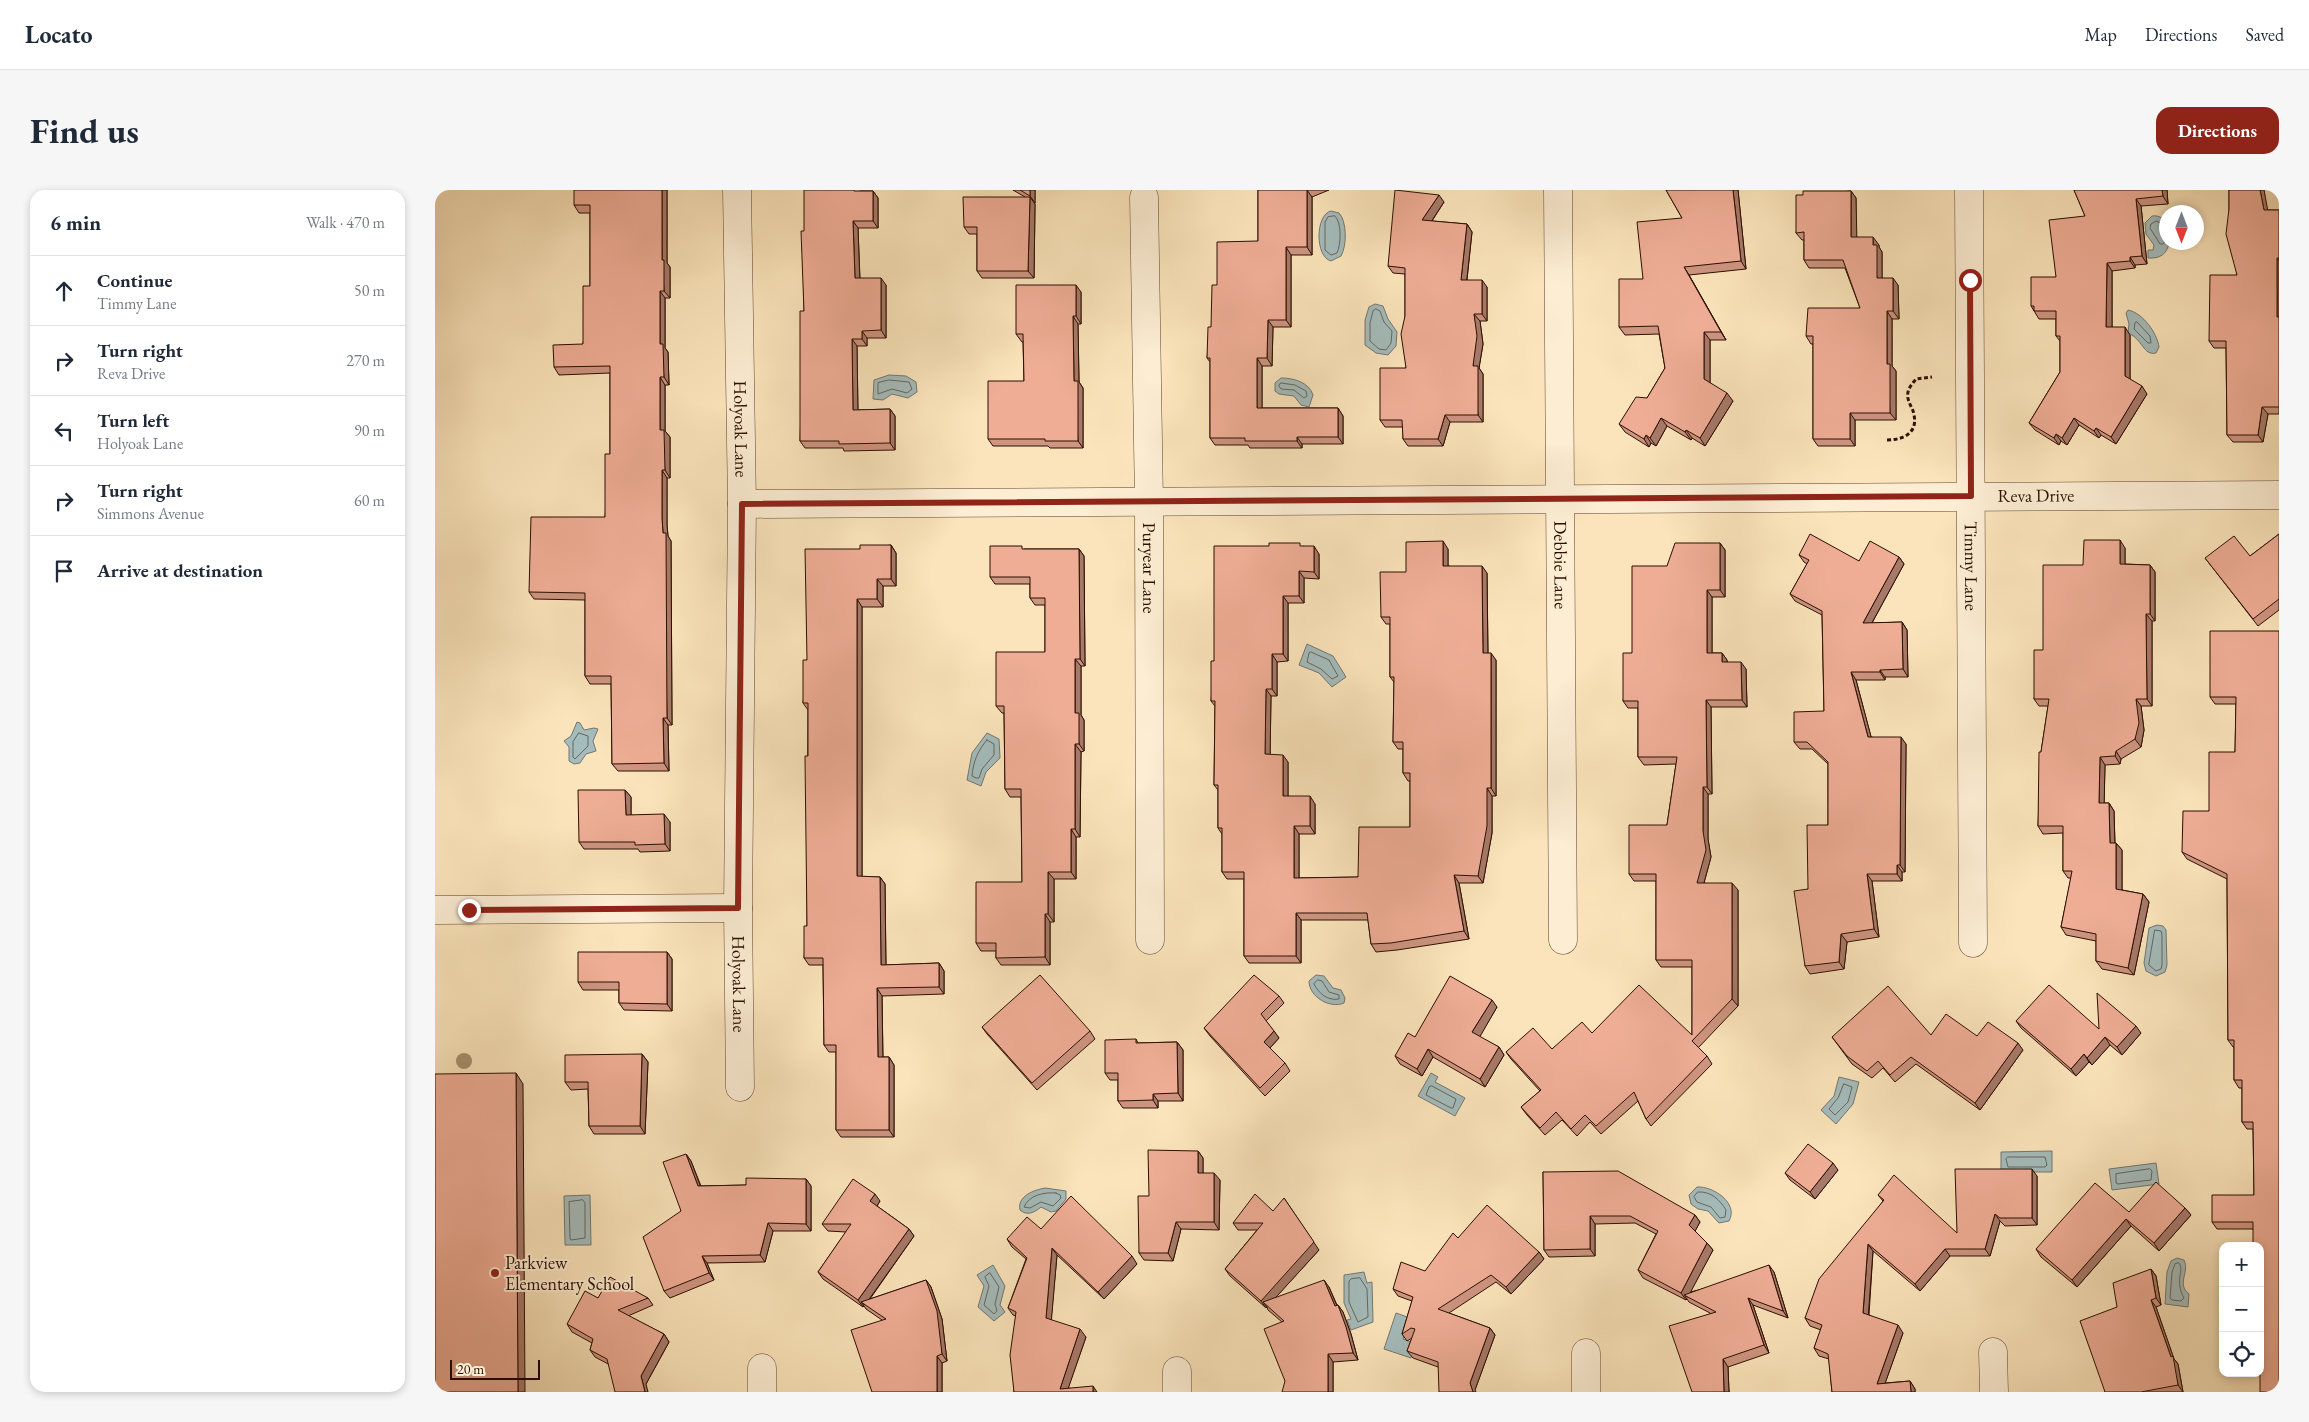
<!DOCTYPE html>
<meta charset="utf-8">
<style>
:root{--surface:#fff;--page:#f6f6f7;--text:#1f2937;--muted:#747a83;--line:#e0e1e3;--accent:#8f2418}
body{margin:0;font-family:"EB Garamond",serif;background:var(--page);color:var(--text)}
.controls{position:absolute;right:15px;bottom:15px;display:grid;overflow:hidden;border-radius:10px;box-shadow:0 2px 8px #0003}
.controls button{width:45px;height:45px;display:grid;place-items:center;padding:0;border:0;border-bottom:1px solid var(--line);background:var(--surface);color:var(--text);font:25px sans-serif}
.compass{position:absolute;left:1724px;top:15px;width:45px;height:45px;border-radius:50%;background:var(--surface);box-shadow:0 2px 8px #0003;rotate:180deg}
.scale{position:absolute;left:15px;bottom:12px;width:90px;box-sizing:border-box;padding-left:5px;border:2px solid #2b0e00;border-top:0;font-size:14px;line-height:18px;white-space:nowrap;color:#2b0e00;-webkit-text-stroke:4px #fcedd3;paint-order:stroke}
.stop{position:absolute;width:15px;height:15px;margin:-11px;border:4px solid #8f2418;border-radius:50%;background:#fff}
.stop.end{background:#8f2418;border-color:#fff;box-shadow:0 1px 5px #0008}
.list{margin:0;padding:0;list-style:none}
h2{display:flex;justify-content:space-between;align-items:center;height:65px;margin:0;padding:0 20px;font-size:21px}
h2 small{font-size:16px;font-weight:400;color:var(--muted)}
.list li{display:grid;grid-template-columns:32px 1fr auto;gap:15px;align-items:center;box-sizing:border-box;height:70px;padding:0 20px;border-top:1px solid var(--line)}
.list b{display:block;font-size:19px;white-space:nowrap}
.list p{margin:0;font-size:16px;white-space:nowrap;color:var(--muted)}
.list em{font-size:16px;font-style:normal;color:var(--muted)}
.icon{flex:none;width:28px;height:28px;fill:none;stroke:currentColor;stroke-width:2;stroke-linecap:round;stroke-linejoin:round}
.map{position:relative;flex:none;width:1844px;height:1202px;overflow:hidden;border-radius:15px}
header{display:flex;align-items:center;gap:30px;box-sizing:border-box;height:70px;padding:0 25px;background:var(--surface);border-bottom:1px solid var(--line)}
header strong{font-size:24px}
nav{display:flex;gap:28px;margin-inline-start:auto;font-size:18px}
.intro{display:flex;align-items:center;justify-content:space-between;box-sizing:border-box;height:120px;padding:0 30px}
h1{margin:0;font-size:35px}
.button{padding:12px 22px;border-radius:15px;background:var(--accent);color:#fff;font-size:18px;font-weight:700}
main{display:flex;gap:30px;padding:0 30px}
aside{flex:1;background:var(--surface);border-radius:15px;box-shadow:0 2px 8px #0003}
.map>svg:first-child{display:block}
</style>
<header>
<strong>Locato</strong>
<nav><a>Map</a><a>Directions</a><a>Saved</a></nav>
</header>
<div class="intro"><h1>Find us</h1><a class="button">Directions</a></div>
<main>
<aside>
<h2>6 min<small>Walk · 470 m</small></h2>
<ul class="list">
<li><svg class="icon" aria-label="ahead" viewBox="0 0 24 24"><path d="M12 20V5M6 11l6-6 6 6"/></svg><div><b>Continue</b><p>Timmy Lane</p></div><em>50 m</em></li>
<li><svg class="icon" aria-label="right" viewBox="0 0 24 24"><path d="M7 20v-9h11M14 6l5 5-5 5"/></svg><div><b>Turn right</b><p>Reva Drive</p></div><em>270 m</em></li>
<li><svg class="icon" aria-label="left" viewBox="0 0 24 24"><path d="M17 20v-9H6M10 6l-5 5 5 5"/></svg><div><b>Turn left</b><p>Holyoak Lane</p></div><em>90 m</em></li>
<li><svg class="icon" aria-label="right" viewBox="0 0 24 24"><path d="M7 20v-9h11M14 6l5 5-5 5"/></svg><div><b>Turn right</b><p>Simmons Avenue</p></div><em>60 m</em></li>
<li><svg class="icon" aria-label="arrive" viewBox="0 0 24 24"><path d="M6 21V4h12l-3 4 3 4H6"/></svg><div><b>Arrive at destination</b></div></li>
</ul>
</aside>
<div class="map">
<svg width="1844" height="1202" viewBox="0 0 1844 1202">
<rect width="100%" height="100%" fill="#fbe4bb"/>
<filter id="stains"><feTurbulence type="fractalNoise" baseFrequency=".004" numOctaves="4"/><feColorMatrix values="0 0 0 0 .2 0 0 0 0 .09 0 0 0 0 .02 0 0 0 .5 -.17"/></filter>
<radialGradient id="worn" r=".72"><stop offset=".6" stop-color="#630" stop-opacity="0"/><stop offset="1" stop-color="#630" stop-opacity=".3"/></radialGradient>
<g fill="#a4bcbc" stroke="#747671">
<path d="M 896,21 L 904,23 C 912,31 912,56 906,66 L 896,71 C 880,67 880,25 896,21 Z"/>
<path d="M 1717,26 C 1733,24 1732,41 1732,52 L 1734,53 C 1732,64 1725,69 1713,68 L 1713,60 L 1718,60 L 1719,55 L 1711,44 L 1710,33 Z"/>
<path d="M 940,114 L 948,116 L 953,129 L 962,142 L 961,156 L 953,165 L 941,163 L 930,155 L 930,130 L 934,117 Z"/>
<path d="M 1693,120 C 1708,123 1722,143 1724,157 L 1721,163 C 1708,166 1708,149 1693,143 L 1694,134 L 1691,123 Z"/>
<path d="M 454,185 L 471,186 L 481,192 L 482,202 L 473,208 L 457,204 L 448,210 L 438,209 L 439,190 Z"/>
<path d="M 846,188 C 858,188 874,192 878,205 L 874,217 L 866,215 L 859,206 L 844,204 L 840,201 L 840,193 Z"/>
<path d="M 872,454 L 898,466 L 911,487 L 897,497 L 884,483 L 864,475 Z"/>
<path d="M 142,532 L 145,533 L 149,540 L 159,538 L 163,539 L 158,551 L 161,561 L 151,564 L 145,573 L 139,574 L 134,571 L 134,557 L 129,551 L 136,546 Z"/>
<path d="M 552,543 L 564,549 L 565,568 L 551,582 L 546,596 L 532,590 L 537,563 Z"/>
<path d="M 1722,735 L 1728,736 L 1731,740 L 1732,775 L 1730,782 L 1721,786 L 1711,781 L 1709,773 L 1714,738 Z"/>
<path d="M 881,785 L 889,786 L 898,798 L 906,800 L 910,808 L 909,813 C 895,819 874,807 874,791 Z"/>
<path d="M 996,883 L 1003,887 L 1000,892 L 1030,908 L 1020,926 L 983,906 Z"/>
<path d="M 1404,887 L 1424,892 L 1418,914 L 1401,934 L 1386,920 L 1399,906 Z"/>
<path d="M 1617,961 L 1617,982 L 1566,982 L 1566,962 Z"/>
<path d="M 1721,973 L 1724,994 L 1677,1000 L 1674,979 Z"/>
<path d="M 1262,997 C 1278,996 1304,1013 1294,1031 L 1284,1033 L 1273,1021 L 1263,1019 L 1256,1014 L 1254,1005 Z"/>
<path d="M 610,998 L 631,1001 L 631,1009 L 621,1021 L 616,1022 L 606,1017 C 599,1023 592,1026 585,1020 C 582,1006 599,1000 610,998 Z"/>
<path d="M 155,1005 L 156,1055 L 130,1055 L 129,1006 Z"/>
<path d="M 1742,1068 L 1749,1070 C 1755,1082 1741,1094 1754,1104 L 1753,1117 L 1730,1114 L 1732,1082 L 1736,1071 Z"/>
<path d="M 558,1075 L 570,1096 L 565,1115 L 570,1122 L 559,1131 L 543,1117 L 549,1096 L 542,1085 Z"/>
<path d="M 929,1082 L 932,1093 L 937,1092 L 938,1132 L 916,1140 L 912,1130 L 916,1129 L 909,1113 L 909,1085 Z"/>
<path d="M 961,1123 L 975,1128 L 968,1149 L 981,1154 L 976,1168 L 949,1159 Z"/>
</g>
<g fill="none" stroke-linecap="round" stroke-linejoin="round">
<g stroke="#68655e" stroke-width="1">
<path d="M 900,26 C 907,32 906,55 902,63 L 896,65 L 890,60 L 890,32 L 893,27 Z"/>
<path d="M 1732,36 L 1721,31 L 1716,34 L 1715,38 L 1725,54 L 1728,54 L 1732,48"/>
<path d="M 941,119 L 945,121 L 949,132 L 957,141 L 956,153 L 951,160 L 944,159 L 935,151 L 935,133 L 938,121 Z"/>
<path d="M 1702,132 L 1715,146 L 1716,153 L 1713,153 L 1699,139 L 1700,133 Z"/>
<path d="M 454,190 L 474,192 L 477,199 L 472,203 L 457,199 L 443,204 L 443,193 Z"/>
<path d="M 846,193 L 860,195 L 871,201 L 872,206 L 869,208 L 859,200 L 846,199 L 844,196 Z"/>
<path d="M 876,462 L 894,470 L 903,486 L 897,489 L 886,479 L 872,472 L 874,463 Z"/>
<path d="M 144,543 L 153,546 L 153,556 L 140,569 L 138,567 L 138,552 Z"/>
<path d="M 552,550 L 559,554 L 559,565 L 547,579 L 544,588 L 541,588 L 537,586 C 538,572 543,560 552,550 Z"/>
<path d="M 1720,740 L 1726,741 L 1727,745 L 1727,775 L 1726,779 L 1721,781 L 1714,775 Z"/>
<path d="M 883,790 L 887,791 L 894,802 L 904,805 L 904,809 C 893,811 884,804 879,794 Z"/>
<path d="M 1409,894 L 1417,897 L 1413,912 L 1400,925 L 1394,919 L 1403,908 Z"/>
<path d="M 997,896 L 1021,909 L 1018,918 L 1016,918 L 991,905 L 994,897 Z"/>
<path d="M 1573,967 L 1610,967 L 1612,975 L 1610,977 L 1573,977 L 1571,969 Z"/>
<path d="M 1715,979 L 1717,981 L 1716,990 L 1683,994 L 1681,993 L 1681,984 Z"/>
<path d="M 1263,1002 C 1276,1001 1285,1010 1291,1020 L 1290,1027 L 1285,1028 L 1276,1017 L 1262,1012 L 1259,1007 Z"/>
<path d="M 621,1003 L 625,1005 L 626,1008 L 618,1016 L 606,1012 L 595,1018 L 589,1017 C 594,1005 609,1002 621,1003 Z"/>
<path d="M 148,1010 L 150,1013 L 150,1048 L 136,1050 L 135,1048 L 134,1012 Z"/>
<path d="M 1744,1073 C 1750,1080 1739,1090 1749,1108 L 1746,1111 L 1737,1110 L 1735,1108 L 1737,1082 L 1740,1074 Z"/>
<path d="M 555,1083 L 564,1097 L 560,1114 L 562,1121 L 559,1124 L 549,1115 L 554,1096 L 550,1087 Z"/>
<path d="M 925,1088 L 932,1099 L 933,1127 L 923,1132 L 914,1112 L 914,1091 L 916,1089 Z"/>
</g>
<defs>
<g id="street">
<path id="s1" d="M 302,0 L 307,314 L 303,718 L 305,897"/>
<path id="s2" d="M 1123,0 L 1128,750"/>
<path id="s3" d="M 1534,0 L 1538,753"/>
<path id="s4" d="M 709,7 L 714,313 L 715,750"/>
<path id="s5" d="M 307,314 C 819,314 1331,305 1844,305"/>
<path d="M 0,720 L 303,718"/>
<path d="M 1558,1162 L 1559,1202"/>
<path d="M 1151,1163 L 1151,1202"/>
<path d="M 327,1178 L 327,1202"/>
<path d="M 742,1181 L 742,1202"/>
</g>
</defs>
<use href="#street" stroke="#5f442f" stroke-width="29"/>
<path stroke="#2b0e00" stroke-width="3" stroke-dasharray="4 2.5" stroke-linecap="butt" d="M 1452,250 C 1468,250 1483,243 1479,225 C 1478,217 1471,211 1473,202 C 1474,197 1478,193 1481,189 L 1497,187"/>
<use href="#street" stroke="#fcedd3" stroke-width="28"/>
</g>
<circle fill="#a49270" cx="29" cy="871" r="8"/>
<g fill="#ce9581" stroke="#2b0e00">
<path d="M 232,0 L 232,73 L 235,77 L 235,108 L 230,108 L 230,158 L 233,162 L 234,195 L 230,195 L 230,241 L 235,247 L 235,288 L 232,288 L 232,335 L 233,346 L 236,351 L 237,535 L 233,535 L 234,581 L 183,581 L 177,574 L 176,494 L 155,494 L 150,486 L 150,410 L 99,409 L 94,402 L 170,327 L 175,264 L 175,183 L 124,185 L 119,177 L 148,154 L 155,96 L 155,23 L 144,23 L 139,15 Z"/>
<path d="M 578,0 L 600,0 L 600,13 L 599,12 L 600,14 L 599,88 L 547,88 L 542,81 L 542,44 L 534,44 L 529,37 L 590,7 Z"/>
<path d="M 823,0 L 894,0 L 877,7 L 877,65 L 856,65 L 856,137 L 838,137 L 837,176 L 827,176 L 827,218 L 903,218 L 908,226 L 908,254 L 867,254 L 867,258 L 815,258 L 813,255 L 780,255 L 775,248 L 775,172 L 772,168 L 782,95 L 823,51 Z"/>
<path d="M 1231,0 L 1303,0 L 1311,79 L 1254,85 L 1291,150 L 1275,150 L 1275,193 L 1298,211 L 1270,256 L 1257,248 L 1256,250 L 1232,236 L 1221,256 L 1216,253 L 1214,257 L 1190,242 L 1184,234 L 1212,208 L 1230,178 L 1224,144 L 1190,145 L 1184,137 L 1208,89 L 1247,28 Z"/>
<path d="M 1639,0 L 1732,0 L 1733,14 L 1706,16 L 1712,74 L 1700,75 L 1700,78 L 1677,81 L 1677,137 L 1695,145 L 1695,189 L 1712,204 L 1681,254 L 1666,245 L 1664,248 L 1644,235 L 1632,255 L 1626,251 L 1624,255 L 1600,240 L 1594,233 L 1625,182 L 1625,151 L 1621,146 L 1621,129 L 1604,129 L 1596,116 L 1621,87 L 1650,26 Z"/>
<path d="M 1794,0 L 1829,0 L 1832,20 L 1844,20 L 1844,224 L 1833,224 L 1828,252 L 1798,252 L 1792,245 L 1791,158 L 1779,158 L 1774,151 L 1802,85 L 1794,19 Z"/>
<path d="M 425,1 L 438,1 L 443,8 L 443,38 L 423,38 L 425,88 L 451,95 L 451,148 L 432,148 L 432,156 L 422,156 L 423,220 L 455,219 L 460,226 L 460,260 L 409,261 L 408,258 L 370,258 L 365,251 L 369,121 L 369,41 Z"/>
<path d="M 1416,1 L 1421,8 L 1421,47 L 1444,55 L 1444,57 L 1447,62 L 1447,88 L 1463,95 L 1464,129 L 1457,129 L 1457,176 L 1461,181 L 1461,230 L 1420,230 L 1420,256 L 1383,256 L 1378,249 L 1378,154 L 1376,154 L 1371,146 L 1425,118 L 1410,78 L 1374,78 L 1369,70 L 1369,50 L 1367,50 L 1361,43 L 1368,5 Z"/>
<path d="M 1009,12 L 997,31 L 1032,34 L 1037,42 L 1032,90 L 1052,97 L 1052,131 L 1045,131 L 1048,154 L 1044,178 L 1048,184 L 1048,232 L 1015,232 L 1008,256 L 973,256 L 968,249 L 968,237 L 950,237 L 945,230 L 971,178 L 970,126 L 970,84 L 958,83 L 953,76 Z"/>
<path d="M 646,102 L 646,134 L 643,134 L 644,192 L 648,198 L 648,258 L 615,258 L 613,256 L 558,256 L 553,249 L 589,191 L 588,152 L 587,152 L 581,144 Z"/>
<path d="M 1844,344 L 1844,420 L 1823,436 L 1770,368 L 1815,366 Z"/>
<path d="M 1285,353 L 1290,360 L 1290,407 L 1277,407 L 1277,463 L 1287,463 L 1292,470 L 1292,472 L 1311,479 L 1312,517 L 1276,517 L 1277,604 L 1273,604 L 1273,649 L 1276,667 L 1269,693 L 1303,700 L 1303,816 L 1263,858 L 1272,866 L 1277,874 L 1216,936 L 1211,929 L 1203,911 L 1166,944 L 1155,932 L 1142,946 L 1127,930 L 1110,945 L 1092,925 L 1086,917 L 1105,901 L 1076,869 L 1071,862 L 1117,859 L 1157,843 L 1257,845 L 1257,777 L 1226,777 L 1221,770 L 1221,691 L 1199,691 L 1194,684 L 1232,635 L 1241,574 L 1209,575 L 1203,567 L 1203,518 L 1193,518 L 1188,511 L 1197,463 L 1232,376 Z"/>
<path d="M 456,355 L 461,363 L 461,396 L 448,396 L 448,417 L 427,417 L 427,687 L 445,687 L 450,694 L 451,775 L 504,773 L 509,781 L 509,804 L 447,806 L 448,867 L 454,867 L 459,875 L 459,947 L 406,947 L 401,940 L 401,862 L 394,862 L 389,855 L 388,775 L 374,775 L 369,768 L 372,736 L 373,520 L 368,513 L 372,470 L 425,359 Z"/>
<path d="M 868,356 L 884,364 L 884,389 L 869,388 L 869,413 L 853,413 L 853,471 L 842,472 L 842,506 L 836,506 L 835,565 L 853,572 L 853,606 L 880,614 L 880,644 L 864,644 L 864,688 L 923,687 L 975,637 L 975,591 L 973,591 L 968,583 L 968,559 L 963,559 L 958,552 L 959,492 L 955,487 L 955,434 L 951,434 L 946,427 L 971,382 L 1013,359 L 1013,376 L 1052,383 L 1053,463 L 1061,470 L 1061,606 L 1057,606 L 1057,643 L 1048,693 L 1024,693 L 1034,749 L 962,760 L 941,762 L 936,754 L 933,730 L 866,730 L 866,773 L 814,773 L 809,766 L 809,689 L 792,689 L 787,682 L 787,644 L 783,638 L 783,600 L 779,595 L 780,516 L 776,511 L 779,471 Z"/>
<path d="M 1690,358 L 1690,374 L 1715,375 L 1720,382 L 1720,431 L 1717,431 L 1717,516 L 1706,516 L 1709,540 L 1706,557 L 1686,569 L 1685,574 L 1670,575 L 1669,613 L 1674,613 L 1679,621 L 1680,653 L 1681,653 L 1687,660 L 1687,700 L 1708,704 L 1714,712 L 1699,785 L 1667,779 L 1661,771 L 1661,751 L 1631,745 L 1626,737 L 1636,688 L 1633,688 L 1628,681 L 1628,643 L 1608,644 L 1603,636 L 1606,562 L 1613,516 L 1604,516 L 1599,509 L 1608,460 L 1648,375 Z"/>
<path d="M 589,359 L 644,359 L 649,366 L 650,476 L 646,476 L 646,525 L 649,530 L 649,561 L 646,562 L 645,647 L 641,647 L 641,689 L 619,689 L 619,732 L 615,732 L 615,775 L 566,775 L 561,768 L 561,761 L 546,761 L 541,753 L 587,692 L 586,607 L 575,607 L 570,599 L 569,523 L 567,523 L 561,516 L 610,462 L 610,415 L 600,415 L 595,408 L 595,394 L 560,394 L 555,387 Z"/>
<path d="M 1364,365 L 1424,371 L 1464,367 L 1469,374 L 1437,433 L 1467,432 L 1472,440 L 1473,487 L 1450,487 L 1450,490 L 1421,490 L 1436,547 L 1471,554 L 1470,682 L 1467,682 L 1467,691 L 1437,691 L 1444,747 L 1412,752 L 1409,779 L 1375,784 L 1370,776 L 1373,699 L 1393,635 L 1393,574 L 1377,559 L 1365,559 L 1359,552 L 1389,521 L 1387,425 L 1360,411 L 1355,404 L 1372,374 L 1369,372 Z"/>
<path d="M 1844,441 L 1825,1056 L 1818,1039 L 1782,1039 L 1777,1032 L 1819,1005 L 1818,939 L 1812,939 L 1807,932 L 1807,898 L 1804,898 L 1799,890 L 1799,857 L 1798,857 L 1793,850 L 1792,689 L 1752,669 L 1747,662 L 1774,621 L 1800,562 L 1801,514 L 1780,514 L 1775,507 Z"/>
<path d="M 190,600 L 196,607 L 196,625 L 235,632 L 235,661 L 205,662 L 203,659 L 149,659 L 144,652 Z"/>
<path d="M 232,762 L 237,769 L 237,821 L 189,820 L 184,813 L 184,800 L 148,800 L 143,792 Z"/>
<path d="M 844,806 L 849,813 L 831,831 L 844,848 L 835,858 L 850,873 L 855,881 L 830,906 L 775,846 L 769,838 Z"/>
<path d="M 1062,817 L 1044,847 L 1064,857 L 1069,865 L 1050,897 L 998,867 L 987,886 L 965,874 L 960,866 L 980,847 Z"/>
<path d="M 1581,831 L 1664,839 L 1706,843 L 1687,865 L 1675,855 L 1657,875 L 1654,872 L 1641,886 L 1586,838 Z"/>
<path d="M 547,837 L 655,841 L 660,849 L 602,900 L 552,844 Z"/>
<path d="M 1496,845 L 1542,846 L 1588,860 L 1545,920 L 1481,874 L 1460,892 L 1448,878 L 1437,888 L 1417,874 L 1397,847 Z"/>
<path d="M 701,849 L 703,853 L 742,852 L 748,860 L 748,911 L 723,911 L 723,918 L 688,918 L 683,911 L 683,890 L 675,890 L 670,883 Z"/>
<path d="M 207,864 L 213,872 L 210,944 L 159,944 L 154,936 L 153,899 L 136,900 L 130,892 Z"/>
<path d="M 763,961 L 768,968 L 768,983 L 785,990 L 784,1040 L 746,1039 L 738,1071 L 709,1070 L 704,1063 L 714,1006 Z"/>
<path d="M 251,964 L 256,971 L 266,996 L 311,995 L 371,989 L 376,996 L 376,1041 L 338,1041 L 330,1072 L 272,1073 L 279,1090 L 235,1108 L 229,1101 L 246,1021 Z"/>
<path d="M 1403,980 L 1380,1009 L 1355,990 L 1350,983 Z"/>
<path d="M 1108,982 L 1260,1025 L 1265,1032 L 1260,1041 L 1272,1053 L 1278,1060 L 1255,1102 L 1339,1082 L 1353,1128 L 1318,1115 L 1334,1163 L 1293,1177 L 1294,1202 L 1275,1123 L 1254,1112 L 1252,1109 L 1251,1110 L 1208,1088 L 1203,1080 L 1221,1044 L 1200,1033 L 1160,1034 L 1160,1066 L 1114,1067 L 1109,1060 Z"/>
<path d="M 1602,986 L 1602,1035 L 1570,1036 L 1565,1031 L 1555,1066 L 1515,1066 L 1485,1101 L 1438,1061 L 1434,1125 L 1468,1143 L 1450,1193 L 1475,1191 L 1480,1199 L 1480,1202 L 1397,1202 L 1394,1169 L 1384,1166 L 1379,1158 L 1386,1140 L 1375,1136 L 1370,1128 L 1448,1011 L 1443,1005 L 1522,1043 Z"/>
<path d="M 445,1011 L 442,1016 L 474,1039 L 479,1046 L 435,1109 L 491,1090 L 496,1097 L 507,1129 L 512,1171 L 507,1173 L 507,1202 L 447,1130 L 431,1119 L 429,1116 L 428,1117 L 388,1089 L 383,1082 L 411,1042 L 393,1041 L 387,1034 Z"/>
<path d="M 1750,1018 L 1756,1025 L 1724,1061 L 1696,1036 L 1642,1097 L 1606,1067 L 1601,1059 L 1694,1022 Z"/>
<path d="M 838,1021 L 884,1060 L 840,1108 L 894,1097 L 902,1115 L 903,1115 L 908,1122 L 916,1144 L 923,1170 L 898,1172 L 898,1202 L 850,1191 L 847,1132 L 833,1120 L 832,1117 L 831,1118 L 795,1086 L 790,1079 L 822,1040 L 803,1040 L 798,1033 Z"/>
<path d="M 606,1039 L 702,1074 L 669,1109 L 622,1065 L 616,1130 L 651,1147 L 633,1198 L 662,1202 L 579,1202 L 581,1126 L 578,1125 L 573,1118 L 591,1069 L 577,1057 L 572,1049 Z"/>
<path d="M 1023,1048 L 1104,1062 L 1109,1069 L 1076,1104 L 1061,1092 L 1014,1123 L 1055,1138 L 1060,1145 L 1040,1200 L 1003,1177 L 978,1168 L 972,1161 L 977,1148 L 972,1151 L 967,1144 L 977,1111 L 963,1106 L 958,1099 L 990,1081 Z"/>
<path d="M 1716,1079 L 1721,1086 L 1726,1115 L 1721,1117 L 1739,1169 L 1743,1174 L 1748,1202 L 1670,1202 L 1682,1117 Z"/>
<path d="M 163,1108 L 213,1108 L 218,1115 L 193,1126 L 229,1144 L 234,1152 L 211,1194 L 160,1167 L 155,1160 L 157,1153 L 137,1142 L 132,1134 Z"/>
</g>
<g fill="#a77969" stroke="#2b0e00">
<path d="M 227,0 L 232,0 L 232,73 L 235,77 L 235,108 L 229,101 L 227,70 Z"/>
<path d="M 595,0 L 600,0 L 600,13 L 595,6 Z"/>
<path d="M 872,0 L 877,7 L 877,65 L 872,57 Z"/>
<path d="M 1298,0 L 1303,0 L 1311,79 L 1306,71 Z"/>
<path d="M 1727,0 L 1732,0 L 1733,14 L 1728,6 Z"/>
<path d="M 1825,0 L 1829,0 L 1834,27 L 1829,20 Z"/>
<path d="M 438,1 L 443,8 L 443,38 L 438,31 Z"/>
<path d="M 1416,1 L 1421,8 L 1422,55 L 1416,47 Z"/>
<path d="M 1004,5 L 1009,12 L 992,38 L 987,30 Z"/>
<path d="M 595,7 L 600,14 L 599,88 L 593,81 Z"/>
<path d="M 1701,9 L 1706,16 L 1712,74 L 1707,66 Z"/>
<path d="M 418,31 L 423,38 L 425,95 L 420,88 Z"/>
<path d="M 1032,34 L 1037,42 L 1031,97 L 1026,90 Z"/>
<path d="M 1438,47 L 1444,55 L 1444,57 L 1447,62 L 1447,95 L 1442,88 L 1438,55 Z"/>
<path d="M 851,57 L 856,65 L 856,137 L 851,130 Z"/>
<path d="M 1695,67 L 1700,75 L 1700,78 L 1695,71 Z"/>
<path d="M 1842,68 L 1844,71 L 1844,130 L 1842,127 Z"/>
<path d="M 1672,73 L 1677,81 L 1677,145 L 1671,137 Z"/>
<path d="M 1249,77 L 1254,85 L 1291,150 L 1286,142 Z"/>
<path d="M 446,88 L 451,95 L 451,148 L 446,140 Z"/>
<path d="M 1458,88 L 1463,95 L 1464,129 L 1458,121 Z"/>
<path d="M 1047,90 L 1052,97 L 1052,131 L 1047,124 Z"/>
<path d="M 641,95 L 646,102 L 646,134 L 641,126 Z"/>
<path d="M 225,101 L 230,108 L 230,158 L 233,162 L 234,195 L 229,187 L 225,154 Z"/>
<path d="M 1452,121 L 1457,129 L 1457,176 L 1461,181 L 1461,230 L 1455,223 L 1452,174 Z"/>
<path d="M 1039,124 L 1045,131 L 1048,154 L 1044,178 L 1048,184 L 1048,232 L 1043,225 L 1038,176 Z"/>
<path d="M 638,126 L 643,134 L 644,192 L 648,198 L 648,258 L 643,251 L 639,191 Z"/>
<path d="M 833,130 L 838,137 L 837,176 L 832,168 Z"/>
<path d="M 1690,137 L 1695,145 L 1695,193 L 1690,186 Z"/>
<path d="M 427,141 L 432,148 L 432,156 L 427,149 Z"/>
<path d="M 1269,142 L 1275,150 L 1275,198 L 1269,189 Z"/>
<path d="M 417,149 L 422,156 L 423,227 L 418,220 Z"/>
<path d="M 822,168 L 827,176 L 827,226 L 822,218 Z"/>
<path d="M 225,187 L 230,195 L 230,241 L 235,247 L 235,288 L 230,280 L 225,240 Z"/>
<path d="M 1707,196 L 1712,204 L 1681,254 L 1676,247 Z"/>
<path d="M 1292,203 L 1298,211 L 1270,256 L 1265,248 Z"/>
<path d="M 1827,217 L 1833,224 L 1828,252 L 1823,245 Z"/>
<path d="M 903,218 L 908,226 L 908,254 L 903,247 Z"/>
<path d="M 455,219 L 460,226 L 460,260 L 455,253 Z"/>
<path d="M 1415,223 L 1420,230 L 1420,256 L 1415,249 Z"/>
<path d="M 1010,225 L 1015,232 L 1008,256 L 1003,249 Z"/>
<path d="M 1226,228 L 1232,236 L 1221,256 L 1215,248 Z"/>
<path d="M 1639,228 L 1644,235 L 1632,255 L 1627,248 Z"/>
<path d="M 1661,238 L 1666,245 L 1664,248 L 1659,241 Z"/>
<path d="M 1251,240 L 1257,248 L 1256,250 L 1250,242 Z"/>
<path d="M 1621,244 L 1626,251 L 1624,255 L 1619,248 Z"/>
<path d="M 1211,245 L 1216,253 L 1214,257 L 1209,249 Z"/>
<path d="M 862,247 L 867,254 L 867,258 L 862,251 Z"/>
<path d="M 227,280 L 232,288 L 232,335 L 233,346 L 236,351 L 237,535 L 232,528 L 228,343 L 227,328 Z"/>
<path d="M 1685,350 L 1690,358 L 1690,381 L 1685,374 Z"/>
<path d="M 1008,351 L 1013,359 L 1013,383 L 1008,376 Z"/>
<path d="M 1285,353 L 1290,360 L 1290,407 L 1285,400 Z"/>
<path d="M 456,355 L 461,363 L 461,396 L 456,389 Z"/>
<path d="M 879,356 L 884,364 L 884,389 L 879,382 Z"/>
<path d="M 644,359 L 649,366 L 650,476 L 645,469 Z"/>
<path d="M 1464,367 L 1469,374 L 1433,440 L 1428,433 Z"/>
<path d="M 1715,375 L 1720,382 L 1720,431 L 1715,424 Z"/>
<path d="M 1047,376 L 1052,383 L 1053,470 L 1048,463 Z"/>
<path d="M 864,381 L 869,388 L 869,413 L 864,406 Z"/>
<path d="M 442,389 L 448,396 L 448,417 L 442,409 Z"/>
<path d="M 1272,400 L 1277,407 L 1277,470 L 1272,463 Z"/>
<path d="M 848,406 L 853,413 L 853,471 L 848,464 Z"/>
<path d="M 422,409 L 427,417 L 427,694 L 422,686 Z"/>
<path d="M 1711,424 L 1717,431 L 1717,516 L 1712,509 Z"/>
<path d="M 1467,432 L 1472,440 L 1473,487 L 1468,479 Z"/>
<path d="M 1056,463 L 1061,470 L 1061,606 L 1056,598 Z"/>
<path d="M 1287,463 L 1292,470 L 1292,480 L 1287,472 Z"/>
<path d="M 837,464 L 842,472 L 842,506 L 837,499 Z"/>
<path d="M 640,469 L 646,476 L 646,525 L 649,530 L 649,561 L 644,554 L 640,523 Z"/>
<path d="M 1306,472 L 1311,479 L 1312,517 L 1307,510 Z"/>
<path d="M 1445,480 L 1450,487 L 1450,490 L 1445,482 Z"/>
<path d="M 1416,482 L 1421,490 L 1438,554 L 1433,547 Z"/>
<path d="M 831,499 L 836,506 L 835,572 L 830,564 Z"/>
<path d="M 1701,509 L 1706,516 L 1709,540 L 1706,557 L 1700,549 Z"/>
<path d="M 1271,510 L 1276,517 L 1277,604 L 1272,597 Z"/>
<path d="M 228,528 L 233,535 L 234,581 L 229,573 Z"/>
<path d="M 1466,547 L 1471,554 L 1470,682 L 1465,675 Z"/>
<path d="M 640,554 L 646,562 L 645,647 L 640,639 Z"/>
<path d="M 1681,561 L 1686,569 L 1685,574 L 1680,566 Z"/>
<path d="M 848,565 L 853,572 L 853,614 L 848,606 Z"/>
<path d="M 1665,567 L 1670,575 L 1669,621 L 1664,613 Z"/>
<path d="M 1268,597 L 1273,604 L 1273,649 L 1276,667 L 1267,700 L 1262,693 L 1268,641 Z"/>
<path d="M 1052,598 L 1057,606 L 1057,643 L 1048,693 L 1043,686 Z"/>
<path d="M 190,600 L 196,607 L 196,632 L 191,625 Z"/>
<path d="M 875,606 L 880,614 L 880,644 L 875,636 Z"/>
<path d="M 1674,613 L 1679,621 L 1680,660 L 1675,653 Z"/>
<path d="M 229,624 L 235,632 L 235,661 L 230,654 Z"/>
<path d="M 859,636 L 864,644 L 864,696 L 859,688 Z"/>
<path d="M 636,639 L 641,647 L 641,689 L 636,682 Z"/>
<path d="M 1681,653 L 1687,660 L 1687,706 L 1681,699 Z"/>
<path d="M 1462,675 L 1467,682 L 1467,691 L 1462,684 Z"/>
<path d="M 613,682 L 619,689 L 619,732 L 613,724 Z"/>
<path d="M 1432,684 L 1437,691 L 1444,747 L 1439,739 Z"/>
<path d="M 1019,685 L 1024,693 L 1034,749 L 1029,741 Z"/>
<path d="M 445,687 L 450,694 L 451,782 L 446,775 Z"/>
<path d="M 1297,693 L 1303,700 L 1303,816 L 1297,809 Z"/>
<path d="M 1708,704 L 1714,712 L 1699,785 L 1693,778 Z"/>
<path d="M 861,723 L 866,730 L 866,773 L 861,766 Z"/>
<path d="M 610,724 L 615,732 L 615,775 L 610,767 Z"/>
<path d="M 1406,744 L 1412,752 L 1409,779 L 1404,772 Z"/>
<path d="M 232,762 L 237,769 L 237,821 L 232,814 Z"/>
<path d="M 504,773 L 509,781 L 509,804 L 504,797 Z"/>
<path d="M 442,798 L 447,806 L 448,875 L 443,867 Z"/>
<path d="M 1057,810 L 1062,817 L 1043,850 L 1037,842 Z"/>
<path d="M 1701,836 L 1706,843 L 1687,865 L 1682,857 Z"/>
<path d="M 839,841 L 844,848 L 834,859 L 829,852 Z"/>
<path d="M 1670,847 L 1675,855 L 1657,875 L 1652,868 Z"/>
<path d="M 742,852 L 748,860 L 748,911 L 743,903 Z"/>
<path d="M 1583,853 L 1588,860 L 1545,920 L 1540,913 Z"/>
<path d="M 1064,857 L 1069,865 L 1050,897 L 1045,889 Z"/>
<path d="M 993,859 L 998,867 L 987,886 L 982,879 Z"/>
<path d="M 207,864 L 213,872 L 210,944 L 205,936 Z"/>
<path d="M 1649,864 L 1654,872 L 1641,886 L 1636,879 Z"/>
<path d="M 454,867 L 459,875 L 459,947 L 454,940 Z"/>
<path d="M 81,883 L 88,894 L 90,1202 L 83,1202 Z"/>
<path d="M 718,904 L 723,911 L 723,918 L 718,910 Z"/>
<path d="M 763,961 L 768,968 L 768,990 L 763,983 Z"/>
<path d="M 251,964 L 256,971 L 268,1003 L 263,996 Z"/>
<path d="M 1398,973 L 1403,980 L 1380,1009 L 1375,1002 Z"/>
<path d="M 1597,979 L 1602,986 L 1602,1035 L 1597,1028 Z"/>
<path d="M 779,983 L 785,990 L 784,1040 L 779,1032 Z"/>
<path d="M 371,989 L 376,996 L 376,1041 L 371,1034 Z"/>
<path d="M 440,1004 L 445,1011 L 440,1019 L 435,1011 Z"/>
<path d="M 849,1008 L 884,1060 L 833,1116 L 828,1112 L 832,1117 L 831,1118 L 826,1111 Z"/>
<path d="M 1750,1018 L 1756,1025 L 1724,1061 L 1719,1053 Z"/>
<path d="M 1560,1024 L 1565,1031 L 1555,1066 L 1550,1059 Z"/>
<path d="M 1260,1025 L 1265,1032 L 1259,1043 L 1254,1035 Z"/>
<path d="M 1155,1026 L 1160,1034 L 1160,1066 L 1155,1059 Z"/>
<path d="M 1691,1029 L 1696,1036 L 1642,1097 L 1637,1090 Z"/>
<path d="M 741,1032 L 746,1039 L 738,1071 L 733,1063 Z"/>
<path d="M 333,1033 L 338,1041 L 330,1072 L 325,1065 Z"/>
<path d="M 474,1039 L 479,1046 L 430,1115 L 426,1112 L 429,1116 L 428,1117 L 423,1110 Z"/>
<path d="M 1272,1053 L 1278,1060 L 1253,1107 L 1249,1105 L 1252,1109 L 1251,1110 L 1246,1103 Z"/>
<path d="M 1433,1054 L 1438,1061 L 1433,1130 L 1428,1123 Z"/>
<path d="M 617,1058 L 622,1065 L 616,1135 L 611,1128 Z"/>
<path d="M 1510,1059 L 1515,1066 L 1485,1101 L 1480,1094 Z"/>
<path d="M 1104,1062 L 1109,1069 L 1076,1104 L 1071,1097 Z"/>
<path d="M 267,1066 L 272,1073 L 279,1090 L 274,1083 Z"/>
<path d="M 697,1066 L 702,1074 L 669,1109 L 663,1102 Z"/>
<path d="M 1334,1075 L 1339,1082 L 1353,1128 L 1348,1121 Z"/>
<path d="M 1716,1079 L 1721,1086 L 1726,1115 L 1721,1108 Z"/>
<path d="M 491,1090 L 496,1097 L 507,1129 L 512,1171 L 507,1164 Z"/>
<path d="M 889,1090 L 894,1097 L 905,1123 L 900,1116 Z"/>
<path d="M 1313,1108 L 1318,1115 L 1334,1163 L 1329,1155 Z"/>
<path d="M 1716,1110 L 1721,1117 L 1739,1169 L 1743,1174 L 1748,1202 L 1743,1195 L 1736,1167 Z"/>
<path d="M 903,1115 L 908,1122 L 916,1144 L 923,1170 L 918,1163 Z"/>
<path d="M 1463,1135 L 1468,1143 L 1447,1202 L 1442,1194 Z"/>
<path d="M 1055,1138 L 1060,1145 L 1040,1200 L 1041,1202 L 1038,1202 L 1035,1193 Z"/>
<path d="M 645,1139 L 651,1147 L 632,1202 L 625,1199 Z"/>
<path d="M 229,1144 L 234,1152 L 211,1194 L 213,1202 L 210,1202 L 206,1186 Z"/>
<path d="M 893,1164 L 898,1172 L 898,1202 L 893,1202 Z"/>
<path d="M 502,1166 L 507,1173 L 507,1202 L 502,1202 Z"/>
<path d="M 1288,1169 L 1293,1177 L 1294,1202 L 1289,1202 Z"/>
<path d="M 1475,1191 L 1480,1199 L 1480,1202 L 1476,1202 Z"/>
<path d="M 658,1196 L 662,1202 L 658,1202 Z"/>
</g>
<g fill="#efad96" stroke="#2b0e00">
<path d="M 139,0 L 227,0 L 227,70 L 229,70 L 229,101 L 225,101 L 225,154 L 228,154 L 229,187 L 225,187 L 225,240 L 229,240 L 230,280 L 227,280 L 227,328 L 228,343 L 231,343 L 232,528 L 228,528 L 229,573 L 177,574 L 176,486 L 150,486 L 150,403 L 94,402 L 96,327 L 170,327 L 170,264 L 175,264 L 175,176 L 119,177 L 118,155 L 148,154 L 148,96 L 155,96 L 155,15 L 139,15 Z"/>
<path d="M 369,0 L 419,0 L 419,1 L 438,1 L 438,31 L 418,31 L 420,88 L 446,88 L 446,140 L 427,141 L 427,149 L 417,149 L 418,220 L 455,219 L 455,253 L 404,254 L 404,251 L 365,251 L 365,121 L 369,121 L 366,41 L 369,41 Z"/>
<path d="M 585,0 L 595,0 L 595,6 Z"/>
<path d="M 823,0 L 872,0 L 872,57 L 851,57 L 851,130 L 833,130 L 832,168 L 822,168 L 822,218 L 903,218 L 903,247 L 862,247 L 862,251 L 810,251 L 810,248 L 775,248 L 775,168 L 772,168 L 773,137 L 776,137 L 777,95 L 782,95 L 782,52 L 823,51 Z"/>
<path d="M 960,0 L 1004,5 L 987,30 L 1032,34 L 1026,90 L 1047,90 L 1047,124 L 1039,124 L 1042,146 L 1038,176 L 1043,176 L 1043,225 L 1010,225 L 1003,249 L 968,249 L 967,230 L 945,230 L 945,178 L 971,178 L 966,144 L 970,126 L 970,78 L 953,76 Z"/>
<path d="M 1231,0 L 1298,0 L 1306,71 L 1249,77 L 1286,142 L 1269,142 L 1269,189 L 1292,203 L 1265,248 L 1251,240 L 1250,242 L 1226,228 L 1215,248 L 1211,245 L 1209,249 L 1184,234 L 1201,207 L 1212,208 L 1230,178 L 1223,136 L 1184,137 L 1184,89 L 1208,89 L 1202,32 L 1247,28 Z"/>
<path d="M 1639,0 L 1727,0 L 1728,6 L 1701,9 L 1707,66 L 1695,67 L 1695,71 L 1672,73 L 1671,137 L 1690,137 L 1690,186 L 1707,196 L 1676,247 L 1661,238 L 1659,241 L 1639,228 L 1627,248 L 1621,244 L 1619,248 L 1594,233 L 1625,182 L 1625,146 L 1621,146 L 1621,121 L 1599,121 L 1599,116 L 1596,116 L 1596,87 L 1621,87 L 1614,30 L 1650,26 Z"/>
<path d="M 1794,0 L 1825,0 L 1829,20 L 1844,20 L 1844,68 L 1842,68 L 1842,127 L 1844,127 L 1844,217 L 1827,217 L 1823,245 L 1792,245 L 1791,151 L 1774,151 L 1775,85 L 1802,85 L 1791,44 L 1794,19 Z"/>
<path d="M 1368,1 L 1416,1 L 1416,47 L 1438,47 L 1438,55 L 1442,55 L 1442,88 L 1458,88 L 1458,121 L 1452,121 L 1452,174 L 1455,174 L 1455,223 L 1415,223 L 1415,249 L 1378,249 L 1378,146 L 1371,146 L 1373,118 L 1425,118 L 1408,70 L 1369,70 L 1369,42 L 1361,43 L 1361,5 L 1368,5 Z"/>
<path d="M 528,7 L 595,7 L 593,81 L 542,81 L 542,37 L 529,37 Z"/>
<path d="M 581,95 L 641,95 L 641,126 L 638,126 L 639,191 L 643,191 L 643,251 L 610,251 L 610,249 L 553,249 L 553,191 L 589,191 L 588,144 L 581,144 Z"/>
<path d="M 1375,344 L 1424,371 L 1435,351 L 1464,367 L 1428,433 L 1467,432 L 1468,479 L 1445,480 L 1445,482 L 1416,482 L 1433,547 L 1466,547 L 1465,675 L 1462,675 L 1462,684 L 1432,684 L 1439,739 L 1406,744 L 1404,772 L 1370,776 L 1359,701 L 1373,699 L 1372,635 L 1393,635 L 1393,572 L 1372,552 L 1359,552 L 1359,522 L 1389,521 L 1387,421 L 1355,404 L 1374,370 L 1364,365 Z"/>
<path d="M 1844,344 L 1844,409 L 1818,429 L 1770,368 L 1799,346 L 1815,366 Z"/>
<path d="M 1649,350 L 1685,350 L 1685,374 L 1715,375 L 1715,424 L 1711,424 L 1712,509 L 1701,509 L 1704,533 L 1700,549 L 1681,561 L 1680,566 L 1665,567 L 1664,613 L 1674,613 L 1675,653 L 1681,653 L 1681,699 L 1708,704 L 1693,778 L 1661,771 L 1661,744 L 1626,737 L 1637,681 L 1628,681 L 1628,636 L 1603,636 L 1604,562 L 1606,562 L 1614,509 L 1599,509 L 1599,460 L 1608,460 L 1608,375 L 1648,375 Z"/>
<path d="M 1008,351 L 1008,376 L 1047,376 L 1048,463 L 1056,463 L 1056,598 L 1052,598 L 1052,636 L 1043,686 L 1019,685 L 1029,741 L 956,753 L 936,754 L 932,723 L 861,723 L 861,766 L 809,766 L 809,682 L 787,682 L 787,638 L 783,638 L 783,595 L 779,595 L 780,511 L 776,511 L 776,471 L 779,471 L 779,356 L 834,356 L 834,353 L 865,353 L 865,356 L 879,356 L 879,382 L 864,381 L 864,406 L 848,406 L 848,464 L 837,464 L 837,499 L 831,499 L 830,564 L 848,565 L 848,606 L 875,606 L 875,636 L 859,636 L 859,688 L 923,687 L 924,637 L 975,637 L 975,583 L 968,583 L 968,552 L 958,552 L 959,487 L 955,487 L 955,427 L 946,427 L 945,382 L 971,382 L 971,352 Z"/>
<path d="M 1240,353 L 1285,353 L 1285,400 L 1272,400 L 1272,463 L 1287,463 L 1287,472 L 1306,472 L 1307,510 L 1271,510 L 1272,597 L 1268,597 L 1268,641 L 1271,660 L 1262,693 L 1297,693 L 1297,809 L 1257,851 L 1272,866 L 1211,929 L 1199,902 L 1161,936 L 1150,925 L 1136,939 L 1121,922 L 1105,938 L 1086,917 L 1106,900 L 1071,862 L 1098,838 L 1117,859 L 1147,832 L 1157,843 L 1204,795 L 1257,845 L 1257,770 L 1221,770 L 1221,684 L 1194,684 L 1194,635 L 1232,635 L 1242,567 L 1203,567 L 1203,511 L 1188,511 L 1188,463 L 1197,463 L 1197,376 L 1232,376 Z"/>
<path d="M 425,355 L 456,355 L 456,389 L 442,389 L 442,409 L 422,409 L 422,686 L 445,687 L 446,775 L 504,773 L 504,797 L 442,798 L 443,867 L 454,867 L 454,940 L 401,940 L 401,855 L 389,855 L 388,768 L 369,768 L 369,736 L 372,736 L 370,566 L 373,566 L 373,513 L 368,513 L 368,470 L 372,470 L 370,359 L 425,359 Z"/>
<path d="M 555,356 L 587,356 L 587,359 L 644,359 L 645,469 L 640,469 L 640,523 L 644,523 L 644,554 L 640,554 L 640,639 L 636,639 L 636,682 L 613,682 L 613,724 L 610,724 L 610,767 L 561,768 L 561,753 L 541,753 L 541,692 L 587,692 L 586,599 L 570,599 L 569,516 L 561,516 L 561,462 L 610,462 L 610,408 L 595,408 L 595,387 L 555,387 Z"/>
<path d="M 1775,441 L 1844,441 L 1844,1202 L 1825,1202 L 1825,1056 L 1818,1056 L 1818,1032 L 1777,1032 L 1777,1005 L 1819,1005 L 1818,932 L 1807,932 L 1807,890 L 1799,890 L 1799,850 L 1793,850 L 1792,684 L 1747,662 L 1748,621 L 1774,621 L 1774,562 L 1800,562 L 1801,507 L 1775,507 Z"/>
<path d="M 143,600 L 190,600 L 191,625 L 229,624 L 230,654 L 200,655 L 200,652 L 144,652 Z"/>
<path d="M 143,762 L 232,762 L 232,814 L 184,813 L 184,792 L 143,792 Z"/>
<path d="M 605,785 L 655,841 L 597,893 L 547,837 Z"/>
<path d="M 819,785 L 844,806 L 826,824 L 839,841 L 829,852 L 850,873 L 825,898 L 769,838 Z"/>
<path d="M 1015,786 L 1057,810 L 1037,842 L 1064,857 L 1045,889 L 993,859 L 982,879 L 960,866 L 973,843 L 980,847 Z"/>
<path d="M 1614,795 L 1664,839 L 1662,803 L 1701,836 L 1682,857 L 1670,847 L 1652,868 L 1649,864 L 1636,879 L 1581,831 Z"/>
<path d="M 1453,796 L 1496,845 L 1511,824 L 1542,846 L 1553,832 L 1583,853 L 1540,913 L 1476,867 L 1455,885 L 1443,871 L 1432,881 L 1412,866 L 1397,847 Z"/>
<path d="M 701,849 L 701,853 L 742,852 L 743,903 L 718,904 L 718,910 L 683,911 L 683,883 L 670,883 L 670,850 Z"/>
<path d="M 207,864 L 205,936 L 154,936 L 153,892 L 130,892 L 130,865 Z"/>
<path d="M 81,883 L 83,1202 L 0,1202 L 0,884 Z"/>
<path d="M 1373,954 L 1398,973 L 1375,1002 L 1350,983 Z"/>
<path d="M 713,960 L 763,961 L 763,983 L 779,983 L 779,1032 L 741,1032 L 733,1063 L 704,1063 L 703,1006 L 714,1006 Z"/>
<path d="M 251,964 L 263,996 L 311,995 L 311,988 L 371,989 L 371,1034 L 333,1033 L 325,1065 L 267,1066 L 274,1083 L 229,1101 L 208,1047 L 246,1021 L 228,972 Z"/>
<path d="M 1520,979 L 1597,979 L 1597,1028 L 1565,1028 L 1560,1024 L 1550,1059 L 1510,1059 L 1480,1094 L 1433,1054 L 1428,1123 L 1463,1135 L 1442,1194 L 1475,1191 L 1476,1202 L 1397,1202 L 1393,1164 L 1379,1158 L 1387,1135 L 1370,1128 L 1384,1089 L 1449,1010 L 1443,1005 L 1459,985 L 1522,1043 Z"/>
<path d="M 1183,981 L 1260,1025 L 1254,1035 L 1272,1053 L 1246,1103 L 1203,1080 L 1223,1041 L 1195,1026 L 1155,1026 L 1155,1059 L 1109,1060 L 1108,982 Z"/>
<path d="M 418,989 L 440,1004 L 435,1011 L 474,1039 L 423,1110 L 383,1082 L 416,1034 L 387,1034 Z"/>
<path d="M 1721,992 L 1750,1018 L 1719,1053 L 1691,1029 L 1637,1090 L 1601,1059 L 1660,993 L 1694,1022 Z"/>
<path d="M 820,1004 L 838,1021 L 849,1008 L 879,1052 L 826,1111 L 790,1079 L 828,1033 L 798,1033 Z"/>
<path d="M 636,1006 L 697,1066 L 663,1102 L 617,1058 L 611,1128 L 645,1139 L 625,1199 L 658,1196 L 658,1202 L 579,1202 L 575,1165 L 581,1122 L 573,1118 L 592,1068 L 572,1049 L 592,1027 L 606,1039 Z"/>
<path d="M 1052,1015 L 1104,1062 L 1071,1097 L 1056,1085 L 1003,1119 L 1055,1138 L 1035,1193 L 1038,1202 L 1004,1202 L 1003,1172 L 972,1161 L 980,1139 L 976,1138 L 967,1144 L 978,1107 L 958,1099 L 966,1072 L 990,1081 L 1018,1043 L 1023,1048 Z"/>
<path d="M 1334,1075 L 1348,1121 L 1313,1108 L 1329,1155 L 1288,1169 L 1289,1202 L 1257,1202 L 1234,1136 L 1281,1122 L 1249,1105 Z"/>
<path d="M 1716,1079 L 1721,1108 L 1716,1110 L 1736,1167 L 1738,1166 L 1743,1195 L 1706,1202 L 1670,1202 L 1645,1131 L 1682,1117 L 1678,1093 Z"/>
<path d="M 175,1087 L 213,1108 L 183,1120 L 229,1144 L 206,1186 L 210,1202 L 180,1202 L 172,1169 L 155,1160 L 158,1149 L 132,1134 L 150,1101 L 163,1108 Z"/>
<path d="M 491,1090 L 502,1121 L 507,1164 L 502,1166 L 502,1202 L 437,1202 L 416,1140 L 451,1129 L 426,1112 Z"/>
<path d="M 889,1090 L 900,1116 L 903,1115 L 911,1137 L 918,1163 L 893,1164 L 893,1202 L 847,1202 L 850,1191 L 829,1139 L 849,1131 L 828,1112 Z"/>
</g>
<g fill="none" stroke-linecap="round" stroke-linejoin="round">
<path stroke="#8f2418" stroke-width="6" d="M 34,720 L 303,718 L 307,314 C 716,314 1126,306 1536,306 L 1535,90"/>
</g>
<circle fill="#8f2418" stroke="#fcedd3" stroke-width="2" cx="60" cy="1083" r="5"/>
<g text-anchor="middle" stroke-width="4" stroke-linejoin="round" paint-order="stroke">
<g font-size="18" fill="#2b0e00" stroke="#fcedd3">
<text dy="6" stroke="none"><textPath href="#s1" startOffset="239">Holyoak Lane</textPath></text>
<text dy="6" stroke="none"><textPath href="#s5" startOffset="1294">Reva Drive</textPath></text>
<text dy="6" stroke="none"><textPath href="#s2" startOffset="375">Debbie Lane</textPath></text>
<text dy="6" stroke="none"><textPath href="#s3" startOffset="376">Timmy Lane</textPath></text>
<text dy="6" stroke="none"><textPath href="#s4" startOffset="371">Puryear Lane</textPath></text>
<text dy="6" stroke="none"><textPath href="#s1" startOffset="794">Holyoak Lane</textPath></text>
</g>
<g font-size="18" fill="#2b0e00" stroke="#fcedd3" text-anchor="start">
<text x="70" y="1079">Parkview<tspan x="70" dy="21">Elementary School</tspan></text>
</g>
</g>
<rect width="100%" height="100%" filter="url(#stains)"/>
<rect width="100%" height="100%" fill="url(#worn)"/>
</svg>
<div class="controls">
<button>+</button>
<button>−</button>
<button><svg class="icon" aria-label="locate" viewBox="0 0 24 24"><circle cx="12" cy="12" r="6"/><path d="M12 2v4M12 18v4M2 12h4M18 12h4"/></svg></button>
</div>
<svg class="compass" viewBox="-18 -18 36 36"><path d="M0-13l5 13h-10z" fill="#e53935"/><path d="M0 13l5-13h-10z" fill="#747a83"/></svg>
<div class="scale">20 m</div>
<div class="stop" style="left:1535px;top:90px"></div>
<div class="stop end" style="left:34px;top:720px"></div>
</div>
</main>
